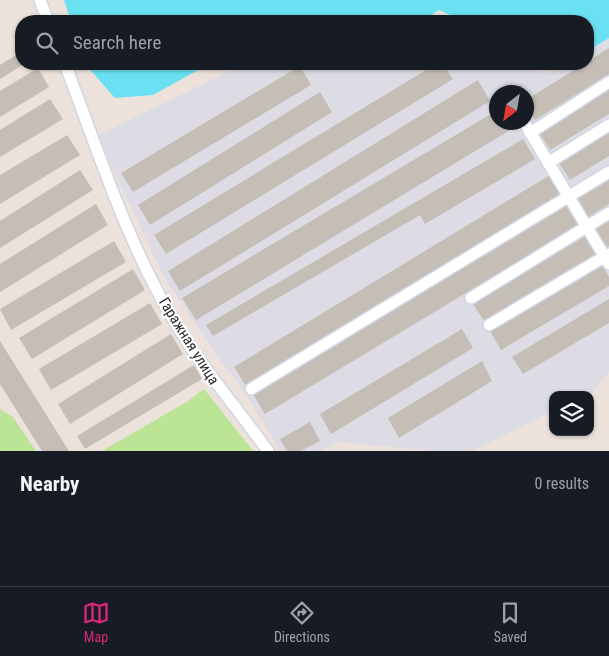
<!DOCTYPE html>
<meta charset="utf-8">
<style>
:root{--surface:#171b24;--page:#20242c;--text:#f1f3f6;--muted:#9ea1a6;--line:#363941;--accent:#db2777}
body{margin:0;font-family:"Roboto Condensed",sans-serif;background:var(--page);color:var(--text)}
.controls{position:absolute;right:15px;bottom:15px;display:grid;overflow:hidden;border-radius:10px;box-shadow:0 1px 4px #0004}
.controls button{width:45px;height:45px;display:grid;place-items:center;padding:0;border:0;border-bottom:1px solid var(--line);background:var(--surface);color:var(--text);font:25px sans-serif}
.compass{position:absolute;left:489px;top:85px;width:45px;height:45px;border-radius:50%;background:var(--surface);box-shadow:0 1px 4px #0004;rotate:211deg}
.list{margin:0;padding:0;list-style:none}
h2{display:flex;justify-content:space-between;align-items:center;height:65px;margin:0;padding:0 20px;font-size:21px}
h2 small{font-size:16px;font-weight:400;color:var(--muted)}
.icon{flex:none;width:28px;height:28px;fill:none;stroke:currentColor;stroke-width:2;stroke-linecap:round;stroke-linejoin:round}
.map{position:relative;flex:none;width:609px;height:451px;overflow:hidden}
.search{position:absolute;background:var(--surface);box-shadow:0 1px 4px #0004;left:15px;right:15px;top:15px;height:55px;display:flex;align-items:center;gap:12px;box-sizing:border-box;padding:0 18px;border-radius:20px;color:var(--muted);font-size:19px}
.sheet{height:135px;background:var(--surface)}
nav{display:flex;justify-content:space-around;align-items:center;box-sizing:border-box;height:70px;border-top:1px solid var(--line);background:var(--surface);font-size:14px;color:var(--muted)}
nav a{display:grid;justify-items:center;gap:2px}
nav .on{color:var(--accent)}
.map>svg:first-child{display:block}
</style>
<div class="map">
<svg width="609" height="451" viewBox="0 0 609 451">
<rect width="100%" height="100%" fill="#ece2db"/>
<path fill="#dddce4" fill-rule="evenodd" d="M 609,39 L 609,372 L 594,391 L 587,395 L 553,395 L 553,411 L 472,451 L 433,451 L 338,442 L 322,451 L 280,451 L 244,391 L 217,356 L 165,279 L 97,136 L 244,64 L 519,64 L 549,74 L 567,64 L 588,64 L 588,52 ZM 496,92 L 526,92 L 526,122 L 496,122 Z"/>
<g fill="#bbe595">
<path d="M 204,389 L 253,451 L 102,451 L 188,401 Z"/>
<path d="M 0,409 L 13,417 L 36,451 L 0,451 Z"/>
</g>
<g fill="#6ae0f2">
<path d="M 64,0 L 609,0 L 609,38 L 588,51 L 588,21 L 466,21 L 438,10 L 424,21 L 71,21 Z"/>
<path d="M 85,64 L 209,64 L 153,95 L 115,98 Z"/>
</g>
<g fill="#c4beb6">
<path d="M 609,48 L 609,74 L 535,120 L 526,106 L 526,100 L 584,64 L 588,64 L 588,61 Z"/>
<path d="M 21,52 L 21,64 L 24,64 L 0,79 L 0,65 Z"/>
<path d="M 436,64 L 443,64 L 453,79 L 166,254 L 154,235 Z"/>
<path d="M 300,66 L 311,85 L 133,192 L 121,173 Z"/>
<path d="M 38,68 L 49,87 L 0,117 L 0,91 Z"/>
<path d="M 478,80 L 490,101 L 180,291 L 168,271 Z"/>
<path d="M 609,89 L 609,114 L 550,150 L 539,132 Z"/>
<path d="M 320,92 L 332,112 L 150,225 L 138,205 Z"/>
<path d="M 50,99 L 63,119 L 0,157 L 0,130 Z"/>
<path d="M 496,111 L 496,122 L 512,122 L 515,127 L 196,320 L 182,298 Z"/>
<path d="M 609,133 L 609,156 L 570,180 L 559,163 Z"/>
<path d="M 67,135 L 80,155 L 0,204 L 0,175 Z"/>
<path d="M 523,139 L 535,159 L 425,224 L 420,215 L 213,336 L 206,325 Z"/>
<path d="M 80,170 L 93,190 L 0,248 L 0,221 Z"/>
<path d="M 550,175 L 562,195 L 246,386 L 234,367 Z"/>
<path d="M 609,178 L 609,204 L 588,217 L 577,198 Z"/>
<path d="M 96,204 L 108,225 L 0,292 L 0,264 Z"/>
<path d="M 568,205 L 579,225 L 265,414 L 253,394 Z"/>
<path d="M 609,221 L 609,246 L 605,248 L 594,230 Z"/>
<path d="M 585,236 L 596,254 L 484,321 L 473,304 Z"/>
<path d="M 114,241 L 126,262 L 11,330 L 0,309 Z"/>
<path d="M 602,264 L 609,277 L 609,286 L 501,350 L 490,331 Z"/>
<path d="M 133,269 L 145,290 L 32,359 L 19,338 Z"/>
<path d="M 609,299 L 609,323 L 523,374 L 512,357 Z"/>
<path d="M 150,303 L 162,324 L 51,390 L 39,369 Z"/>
<path d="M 462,329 L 473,348 L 331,434 L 320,414 Z"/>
<path d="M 171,334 L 183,354 L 70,424 L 58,404 Z"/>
<path d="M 0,341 L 69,451 L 42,451 L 0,384 Z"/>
<path d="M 482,361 L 492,381 L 399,438 L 388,418 Z"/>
<path d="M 194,365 L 202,379 L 85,449 L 77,436 Z"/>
<path d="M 310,422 L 320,441 L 301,451 L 287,451 L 280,439 Z"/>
</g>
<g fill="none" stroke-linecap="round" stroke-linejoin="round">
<defs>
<g id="minor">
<path d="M 40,0 L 48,21"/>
<path d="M 65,64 C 97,147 124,235 169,312 C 197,362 235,405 268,451"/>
<path d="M 524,122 L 609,264"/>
<path d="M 530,133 L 609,82"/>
<path d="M 548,163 L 609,125"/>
<path d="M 471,298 L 609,213"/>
<path d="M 489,325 L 609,254"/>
<path d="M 251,389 L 609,172"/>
</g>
</defs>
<use href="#minor" stroke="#d0d6e3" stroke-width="14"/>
<use href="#minor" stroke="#fff" stroke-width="11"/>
</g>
<g text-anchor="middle" stroke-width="4.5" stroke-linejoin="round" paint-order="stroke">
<g font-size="15" fill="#292929" stroke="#fff">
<text transform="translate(189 341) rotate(58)" y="5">Гаражная улица</text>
</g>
</g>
</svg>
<div class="controls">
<button><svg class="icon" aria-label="layers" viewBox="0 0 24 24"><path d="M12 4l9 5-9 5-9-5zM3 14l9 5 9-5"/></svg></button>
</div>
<svg class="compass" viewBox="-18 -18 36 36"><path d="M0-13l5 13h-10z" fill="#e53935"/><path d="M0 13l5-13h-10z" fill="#9ea1a6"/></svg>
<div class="search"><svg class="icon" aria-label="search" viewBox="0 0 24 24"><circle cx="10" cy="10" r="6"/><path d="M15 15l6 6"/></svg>Search here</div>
</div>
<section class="sheet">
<h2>Nearby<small>0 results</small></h2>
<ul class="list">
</ul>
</section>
<nav>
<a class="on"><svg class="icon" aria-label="map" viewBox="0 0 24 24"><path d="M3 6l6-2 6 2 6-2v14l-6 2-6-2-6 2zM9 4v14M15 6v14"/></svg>Map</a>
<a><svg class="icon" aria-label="directions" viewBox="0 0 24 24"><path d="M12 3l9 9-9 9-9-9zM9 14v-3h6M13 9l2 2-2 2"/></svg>Directions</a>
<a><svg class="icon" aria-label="saved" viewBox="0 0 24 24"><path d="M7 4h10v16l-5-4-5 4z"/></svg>Saved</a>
</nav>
